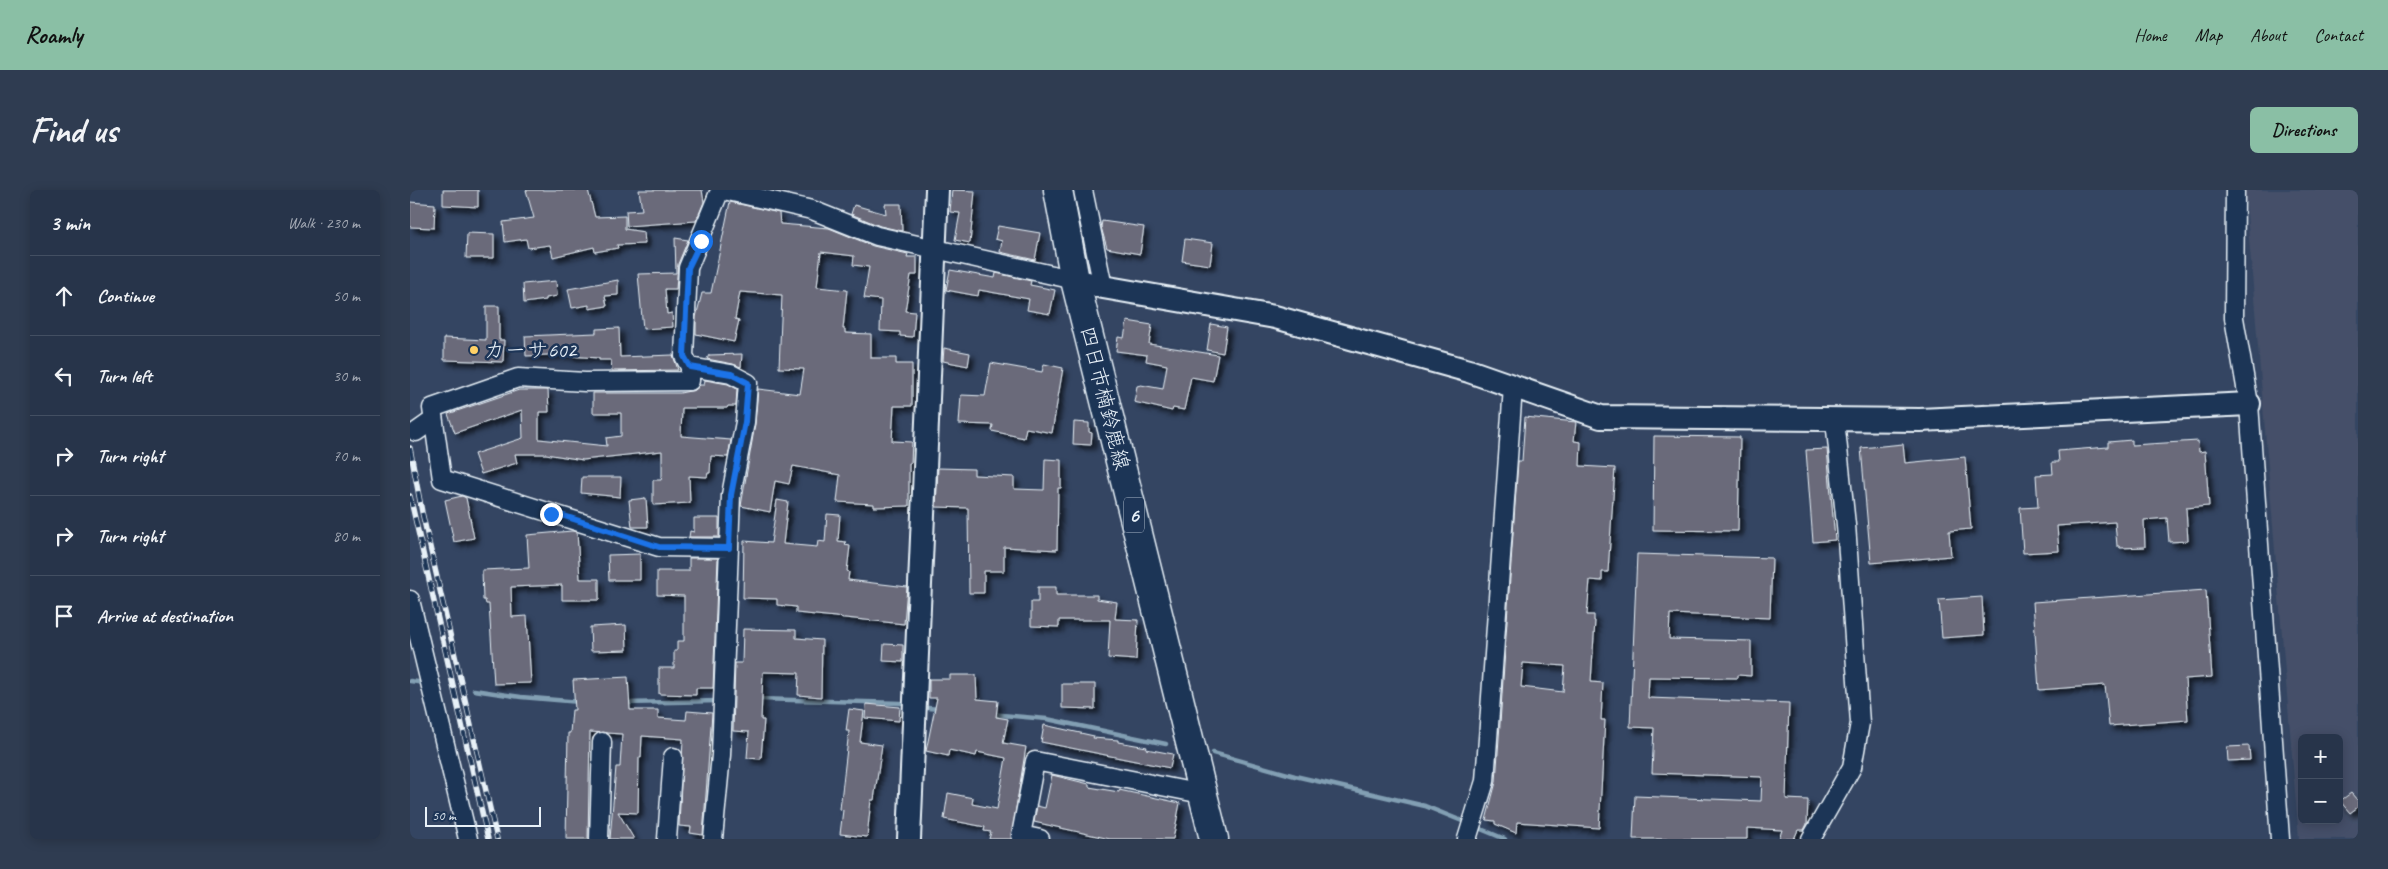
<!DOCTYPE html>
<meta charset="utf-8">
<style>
:root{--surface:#27344a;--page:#2f3c51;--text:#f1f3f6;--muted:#a4aab5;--line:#434f62;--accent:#8abfa5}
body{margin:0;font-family:Caveat,"Klee One",sans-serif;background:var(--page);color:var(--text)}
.controls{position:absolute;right:15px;bottom:15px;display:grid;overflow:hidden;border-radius:8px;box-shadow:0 2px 12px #0003}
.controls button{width:45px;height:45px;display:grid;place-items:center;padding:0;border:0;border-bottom:1px solid var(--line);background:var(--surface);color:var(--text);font:25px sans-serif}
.scale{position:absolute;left:15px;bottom:12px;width:116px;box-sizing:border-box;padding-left:5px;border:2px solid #e8f1f8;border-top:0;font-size:14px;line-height:18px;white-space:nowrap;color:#e8f1f8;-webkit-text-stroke:4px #1d3557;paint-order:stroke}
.stop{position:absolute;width:15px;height:15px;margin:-11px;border:4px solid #1a73e8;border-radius:50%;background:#fff}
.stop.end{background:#1a73e8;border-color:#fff;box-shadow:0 1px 5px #0008}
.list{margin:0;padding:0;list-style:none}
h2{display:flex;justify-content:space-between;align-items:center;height:65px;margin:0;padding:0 20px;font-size:21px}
h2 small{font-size:16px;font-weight:400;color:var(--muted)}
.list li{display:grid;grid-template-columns:32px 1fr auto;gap:15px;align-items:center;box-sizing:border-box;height:80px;padding:0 20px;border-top:1px solid var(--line)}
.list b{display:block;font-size:19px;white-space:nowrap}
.list em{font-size:16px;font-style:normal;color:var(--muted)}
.icon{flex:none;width:28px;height:28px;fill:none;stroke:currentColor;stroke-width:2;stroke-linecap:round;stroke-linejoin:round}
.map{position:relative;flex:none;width:1948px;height:649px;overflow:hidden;border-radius:8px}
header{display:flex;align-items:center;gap:30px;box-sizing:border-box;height:70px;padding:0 25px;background:var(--accent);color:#111}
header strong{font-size:24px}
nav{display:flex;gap:28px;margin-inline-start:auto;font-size:18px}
.intro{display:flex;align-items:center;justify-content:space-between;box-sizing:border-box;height:120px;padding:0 30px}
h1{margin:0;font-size:35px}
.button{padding:12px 22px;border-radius:8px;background:var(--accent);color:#111;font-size:18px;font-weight:700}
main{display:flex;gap:30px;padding:0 30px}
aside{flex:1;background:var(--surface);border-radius:8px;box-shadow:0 2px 12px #0003}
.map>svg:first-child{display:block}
</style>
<header>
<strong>Roamly</strong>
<nav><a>Home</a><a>Map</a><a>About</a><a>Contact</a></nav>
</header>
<div class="intro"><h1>Find us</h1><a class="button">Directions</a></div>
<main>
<aside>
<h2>3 min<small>Walk · 230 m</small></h2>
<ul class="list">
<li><svg class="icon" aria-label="ahead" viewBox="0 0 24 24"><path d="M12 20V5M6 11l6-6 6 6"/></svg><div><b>Continue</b></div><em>50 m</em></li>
<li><svg class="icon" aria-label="left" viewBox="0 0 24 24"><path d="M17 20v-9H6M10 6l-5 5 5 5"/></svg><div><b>Turn left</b></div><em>30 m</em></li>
<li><svg class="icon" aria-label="right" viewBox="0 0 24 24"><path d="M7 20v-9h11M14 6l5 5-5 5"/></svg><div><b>Turn right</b></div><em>70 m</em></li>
<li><svg class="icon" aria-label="right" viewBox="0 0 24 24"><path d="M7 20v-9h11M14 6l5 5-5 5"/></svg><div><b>Turn right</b></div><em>80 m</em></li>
<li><svg class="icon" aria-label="arrive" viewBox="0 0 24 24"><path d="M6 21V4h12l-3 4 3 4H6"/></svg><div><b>Arrive at destination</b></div></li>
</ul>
</aside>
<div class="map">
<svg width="1948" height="649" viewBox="0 0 1948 649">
<defs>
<filter id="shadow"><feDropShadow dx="4.5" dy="4.5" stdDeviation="2.5" flood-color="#0009"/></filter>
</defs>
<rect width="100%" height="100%" fill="#344562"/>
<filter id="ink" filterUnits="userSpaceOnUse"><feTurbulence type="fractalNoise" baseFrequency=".02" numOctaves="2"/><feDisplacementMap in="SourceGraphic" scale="10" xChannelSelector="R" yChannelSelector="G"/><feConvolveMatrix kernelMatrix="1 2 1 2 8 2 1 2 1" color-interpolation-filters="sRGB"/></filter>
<g filter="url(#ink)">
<path fill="#445069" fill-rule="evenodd" d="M 1835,0 L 1948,0 L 1948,649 L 1889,649 ZM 1892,548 L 1929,548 L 1929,630 L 1892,630 Z"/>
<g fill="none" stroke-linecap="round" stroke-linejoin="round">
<g stroke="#829fb3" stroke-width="4.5">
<path d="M 0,491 L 16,493"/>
<path d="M 64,500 L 111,507 L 170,512"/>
<path d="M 347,509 L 491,513"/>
<path d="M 215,513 L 309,511"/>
<path d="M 517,518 L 531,519"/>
<path d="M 581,524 L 637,529 L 756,554"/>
<path d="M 803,563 L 885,586 L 1015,616 L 1057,633"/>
<path d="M 1066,637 L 1095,649"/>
</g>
</g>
<g fill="#6a6a7a" stroke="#e8f1f8" fill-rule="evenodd" filter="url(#shadow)">
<path d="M 33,0 L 68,0 L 68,17 L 33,15 Z"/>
<path d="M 116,0 L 178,0 L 185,27 L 215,26 L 215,39 L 234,42 L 235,54 L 207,55 L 208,58 L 185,62 L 184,57 L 143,67 L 140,55 L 118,58 L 116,49 L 95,52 L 93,32 L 124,28 Z"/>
<path d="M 229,0 L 292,0 L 294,12 L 286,31 L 217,36 L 216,21 L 232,20 Z"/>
<path d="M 542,0 L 565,1 L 560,53 L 545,50 L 550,23 L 540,22 Z"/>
<path d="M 0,12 L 25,14 L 24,38 L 0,37 Z"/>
<path d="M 320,12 L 369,23 L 370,34 L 419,38 L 463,56 L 498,64 L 497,67 L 507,67 L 507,85 L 501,85 L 495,121 L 505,122 L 503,147 L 490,146 L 490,142 L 470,141 L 471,110 L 454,108 L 459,77 L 443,75 L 444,66 L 411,62 L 407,97 L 437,100 L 433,139 L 435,139 L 435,143 L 461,144 L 461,168 L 486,168 L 486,174 L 502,174 L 502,216 L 484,216 L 482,251 L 502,252 L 501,273 L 499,273 L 499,316 L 464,317 L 464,314 L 427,312 L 430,285 L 383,276 L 379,294 L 365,291 L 360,322 L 331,316 L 345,234 L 348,199 L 390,204 L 394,179 L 369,178 L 372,105 L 330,102 L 325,129 L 329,130 L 324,152 L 286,144 L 286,127 L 292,103 L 301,103 Z"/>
<path d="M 475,14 L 491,14 L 492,41 L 470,36 L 441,24 L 444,15 L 476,24 Z"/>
<path d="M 692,31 L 734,37 L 730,64 L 697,58 L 691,37 Z"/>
<path d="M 588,36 L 630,43 L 625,70 L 590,62 L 592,51 L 585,49 Z"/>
<path d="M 57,43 L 84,44 L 84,68 L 56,68 Z"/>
<path d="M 265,48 L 278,50 L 268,74 L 266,99 L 255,99 L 257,124 L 262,123 L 263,137 L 233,139 L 228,84 L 266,83 Z"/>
<path d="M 775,49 L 803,53 L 800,75 L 772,71 Z"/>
<path d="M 540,80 L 585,88 L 586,83 L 621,91 L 620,95 L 645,100 L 640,124 L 617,120 L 619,109 L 569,100 L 568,106 L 536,100 Z"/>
<path d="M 208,90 L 208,105 L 195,106 L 197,116 L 179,119 L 179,115 L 162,118 L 158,99 Z"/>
<path d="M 146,91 L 147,106 L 136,108 L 136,110 L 114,113 L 113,94 Z"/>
<path d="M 76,116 L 89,116 L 89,150 L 94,150 L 93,172 L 34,170 L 34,148 L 76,150 Z"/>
<path d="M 717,131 L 742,135 L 739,154 L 808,165 L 803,191 L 781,187 L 774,220 L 763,218 L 762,221 L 724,212 L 727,196 L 731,195 L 753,199 L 757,175 L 736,171 L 737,165 L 706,161 L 708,147 L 714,148 Z"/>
<path d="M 801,134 L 817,137 L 813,163 L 797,160 Z"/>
<path d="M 209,138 L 210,167 L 263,165 L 268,180 L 202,181 L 201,170 L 189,170 L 189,168 L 158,166 L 158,164 L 116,166 L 115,146 L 186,143 L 186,139 Z"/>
<path d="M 534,158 L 560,163 L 558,176 L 533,171 Z"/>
<path d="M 332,164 L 331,177 L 323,174 L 297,169 L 299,165 Z"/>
<path d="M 581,173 L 632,182 L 634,174 L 653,178 L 642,243 L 616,238 L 614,248 L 582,241 L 583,235 L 549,234 L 551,205 L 575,206 Z"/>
<path d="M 295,190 L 318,194 L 327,199 L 326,216 L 318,216 L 317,218 L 272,218 L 271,246 L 321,250 L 318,267 L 301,266 L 300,283 L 298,283 L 297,287 L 279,286 L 280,313 L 243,315 L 243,290 L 251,290 L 252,286 L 252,261 L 173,270 L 136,264 L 105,264 L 107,273 L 71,284 L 64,264 L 113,248 L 112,220 L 45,243 L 38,224 L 109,200 L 138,200 L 139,222 L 129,222 L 129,249 L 197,256 L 196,248 L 211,246 L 211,223 L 183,223 L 183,203 L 270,203 L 285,200 L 290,195 L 294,195 Z"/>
<path d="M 1115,227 L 1166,232 L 1164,251 L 1171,252 L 1170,276 L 1205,278 L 1198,382 L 1192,382 L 1192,391 L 1180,390 L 1177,425 L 1184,425 L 1184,431 L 1185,431 L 1181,492 L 1193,493 L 1191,530 L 1195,530 L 1189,638 L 1107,632 L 1106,643 L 1085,634 L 1085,631 L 1076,630 L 1086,592 L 1108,271 L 1112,271 ZM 1113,473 L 1155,476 L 1153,502 L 1111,497 Z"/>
<path d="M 664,232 L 679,233 L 679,242 L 682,243 L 681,255 L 663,254 Z"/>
<path d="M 1244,246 L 1330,247 L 1328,341 L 1243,340 Z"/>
<path d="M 1722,250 L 1722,255 L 1788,251 L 1789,262 L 1795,261 L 1799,316 L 1776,318 L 1778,351 L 1759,352 L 1757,328 L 1734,330 L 1735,357 L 1710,358 L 1709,356 L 1707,356 L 1705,332 L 1647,336 L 1649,361 L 1613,363 L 1610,318 L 1628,317 L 1626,285 L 1643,284 L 1642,272 L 1649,272 L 1648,261 L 1698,257 L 1698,252 Z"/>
<path d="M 1493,254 L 1495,273 L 1555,267 L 1561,339 L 1539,341 L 1541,366 L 1461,373 L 1451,258 Z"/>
<path d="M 1417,259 L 1425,350 L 1403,352 L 1396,260 Z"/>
<path d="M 635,269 L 651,270 L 651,298 L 648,298 L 647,360 L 594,357 L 594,381 L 574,381 L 574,403 L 559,403 L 558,318 L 526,317 L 528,278 L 564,279 L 564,285 L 604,287 L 604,299 L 634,300 Z"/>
<path d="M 172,287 L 211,287 L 210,307 L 171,303 Z"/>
<path d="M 52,306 L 56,308 L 64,348 L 44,352 L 35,310 Z"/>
<path d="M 236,308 L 238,337 L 222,337 L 219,310 Z"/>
<path d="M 367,310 L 378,312 L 373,354 L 407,357 L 408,351 L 415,352 L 417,324 L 430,325 L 428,351 L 436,352 L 435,355 L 440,356 L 437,381 L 439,382 L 438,390 L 497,397 L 494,434 L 386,423 L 386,417 L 367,415 L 367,409 L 333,408 L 334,351 L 361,353 Z"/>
<path d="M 284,328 L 309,328 L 309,347 L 279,347 L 280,341 L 284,342 Z"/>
<path d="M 162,341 L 167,342 L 170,389 L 189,389 L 189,410 L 152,410 L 152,395 L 101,397 L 102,427 L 117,426 L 121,493 L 84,494 L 79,414 L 76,414 L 75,410 L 73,410 L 72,380 L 119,378 L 117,345 Z"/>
<path d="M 230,364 L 230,390 L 199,390 L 198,365 Z"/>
<path d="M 1227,364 L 1362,368 L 1360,428 L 1260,424 L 1259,449 L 1341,451 L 1341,486 L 1328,485 L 1328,488 L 1239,487 L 1238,508 L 1379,513 L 1376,609 L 1398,610 L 1397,634 L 1394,640 L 1388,640 L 1384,649 L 1369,649 L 1372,640 L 1337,638 L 1337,649 L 1223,649 L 1225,606 L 1351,611 L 1352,587 L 1242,583 L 1244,538 L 1220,537 Z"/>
<path d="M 279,368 L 308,368 L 303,498 L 286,498 L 286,505 L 249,504 L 249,478 L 264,478 L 264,461 L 267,461 L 267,451 L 274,451 L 274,406 L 247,405 L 247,381 L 279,381 Z"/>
<path d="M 628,397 L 646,397 L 646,405 L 687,405 L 687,409 L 707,412 L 705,429 L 728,430 L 726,470 L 698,468 L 700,430 L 649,430 L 649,437 L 621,436 L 621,412 L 628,412 Z"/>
<path d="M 1796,400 L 1802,487 L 1775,489 L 1778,530 L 1699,536 L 1695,495 L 1629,500 L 1623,412 Z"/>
<path d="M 1572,407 L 1574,445 L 1532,448 L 1529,410 Z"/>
<path d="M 216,435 L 217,460 L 181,461 L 180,437 Z"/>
<path d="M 333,439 L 386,440 L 386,448 L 412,450 L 411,507 L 388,505 L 389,483 L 353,482 L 351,530 L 354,530 L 351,569 L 337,568 L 339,542 L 323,541 L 325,473 L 332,473 Z"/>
<path d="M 474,454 L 493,455 L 493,472 L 473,471 Z"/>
<path d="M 540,485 L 566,485 L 567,509 L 588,511 L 586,527 L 598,529 L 593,553 L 616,557 L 601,649 L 579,649 L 581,642 L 574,641 L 575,637 L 534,629 L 538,603 L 563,608 L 562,614 L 587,619 L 596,568 L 567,562 L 566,566 L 539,560 L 538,566 L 516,561 L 527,508 L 519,508 L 519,489 L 540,489 Z"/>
<path d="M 218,487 L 220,520 L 248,520 L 248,528 L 276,530 L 277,521 L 302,523 L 293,645 L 280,643 L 281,637 L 269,636 L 273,549 L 232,546 L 231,568 L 229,567 L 228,623 L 208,622 L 224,649 L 200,649 L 206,577 L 210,577 L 212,544 L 180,542 L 178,649 L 156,649 L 158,543 L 160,543 L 162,520 L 165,520 L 163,490 Z"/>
<path d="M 652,494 L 685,494 L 685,519 L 652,518 Z"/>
<path d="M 456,514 L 490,517 L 489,531 L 455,528 Z"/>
<path d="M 439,519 L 454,521 L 450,552 L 472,555 L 464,610 L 461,610 L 457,647 L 430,644 L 433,620 L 430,619 L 439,541 L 436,541 Z"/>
<path d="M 634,535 L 684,546 L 683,548 L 708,550 L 708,552 L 737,557 L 736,559 L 763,564 L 760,578 L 631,552 Z"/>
<path d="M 1839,556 L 1840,570 L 1818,571 L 1817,557 Z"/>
<path d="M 642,585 L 679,594 L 679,597 L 709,602 L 709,600 L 770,613 L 763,649 L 700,649 L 624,632 L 627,616 L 635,618 Z"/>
<path d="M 1941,603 L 1948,611 L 1948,617 L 1940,623 L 1930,611 Z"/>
</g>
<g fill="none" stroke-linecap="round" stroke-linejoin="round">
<defs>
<g id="minor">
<path d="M 314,0 L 402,20 L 467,46 L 665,90"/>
<path d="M 673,0 L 693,97"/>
<path d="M 1825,0 L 1824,128 L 1839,214 L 1870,649"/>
<path d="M 280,177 L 274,166 L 278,78 L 308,5 L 313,0"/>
<path d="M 6,242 L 23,230"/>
<path d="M 0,410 L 58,649"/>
<path d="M 189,649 L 192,552"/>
<path d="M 257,649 L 263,567"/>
<path d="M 303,649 L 311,565 L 321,305 L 335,232 L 338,193 L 321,184 L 280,177 L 280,191 L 175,192 L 108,188 L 22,218 L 32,289 L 249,357 L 319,358"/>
<path d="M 630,649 L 611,645 L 625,571 L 792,604"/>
<path d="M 1057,649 L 1075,591 L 1103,197"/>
<path d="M 1401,649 L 1442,577 L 1450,533 L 1436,335 L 1425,230"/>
</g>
<g id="tertiary">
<path d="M 665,90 L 693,97 L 865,127 L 1059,181 L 1191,227 L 1510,230 L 1839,214"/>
<path d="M 499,649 L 527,0"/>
</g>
<path id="primary" d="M 648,0 L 665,90 L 804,649"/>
</defs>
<use href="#minor" stroke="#e8f1f8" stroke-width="21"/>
<use href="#tertiary" stroke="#e8f1f8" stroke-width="26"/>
<use href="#primary" stroke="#e8f1f8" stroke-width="31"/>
<use href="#minor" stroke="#1d3557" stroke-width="18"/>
<use href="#tertiary" stroke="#1d3557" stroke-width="22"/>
<use href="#primary" stroke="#1d3557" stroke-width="28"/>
<defs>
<g id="rail">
<path d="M 0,258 L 12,322 L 87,649"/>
<path d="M 0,306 L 78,649"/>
</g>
</defs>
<use href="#rail" stroke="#e8f1f8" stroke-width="5.5"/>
<use href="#rail" stroke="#1d3557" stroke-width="4" stroke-dasharray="11" stroke-linecap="butt"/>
</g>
</g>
<g fill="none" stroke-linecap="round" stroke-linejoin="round" filter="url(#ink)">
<path stroke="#1a73e8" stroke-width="6" d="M 141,324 L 145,323 L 249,357 L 319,358 L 321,305 L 335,232 L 338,193 L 321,184 L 280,177 L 274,166 L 278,78 L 291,51"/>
</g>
<circle fill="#ffd166" stroke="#1d3557" stroke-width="2" cx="64" cy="160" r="5"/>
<g text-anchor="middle" stroke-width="5" stroke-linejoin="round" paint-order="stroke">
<rect fill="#1d3557" stroke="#abb9c8" stroke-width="1" x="714" y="307.5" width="20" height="35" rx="4"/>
<g font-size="20" font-weight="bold" fill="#e8f1f8">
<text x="724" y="332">6</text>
</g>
<g font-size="21" fill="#e8f1f8" stroke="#1d3557" text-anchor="start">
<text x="74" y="167">カーサ602</text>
</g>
<g font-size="21" fill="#e8f1f8" stroke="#1d3557">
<text transform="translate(695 208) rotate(76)" y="7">四日市楠鈴鹿線</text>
</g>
</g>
</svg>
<div class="controls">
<button>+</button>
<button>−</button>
</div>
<div class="scale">50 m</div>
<div class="stop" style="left:291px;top:51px"></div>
<div class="stop end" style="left:141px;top:324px"></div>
</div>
</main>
